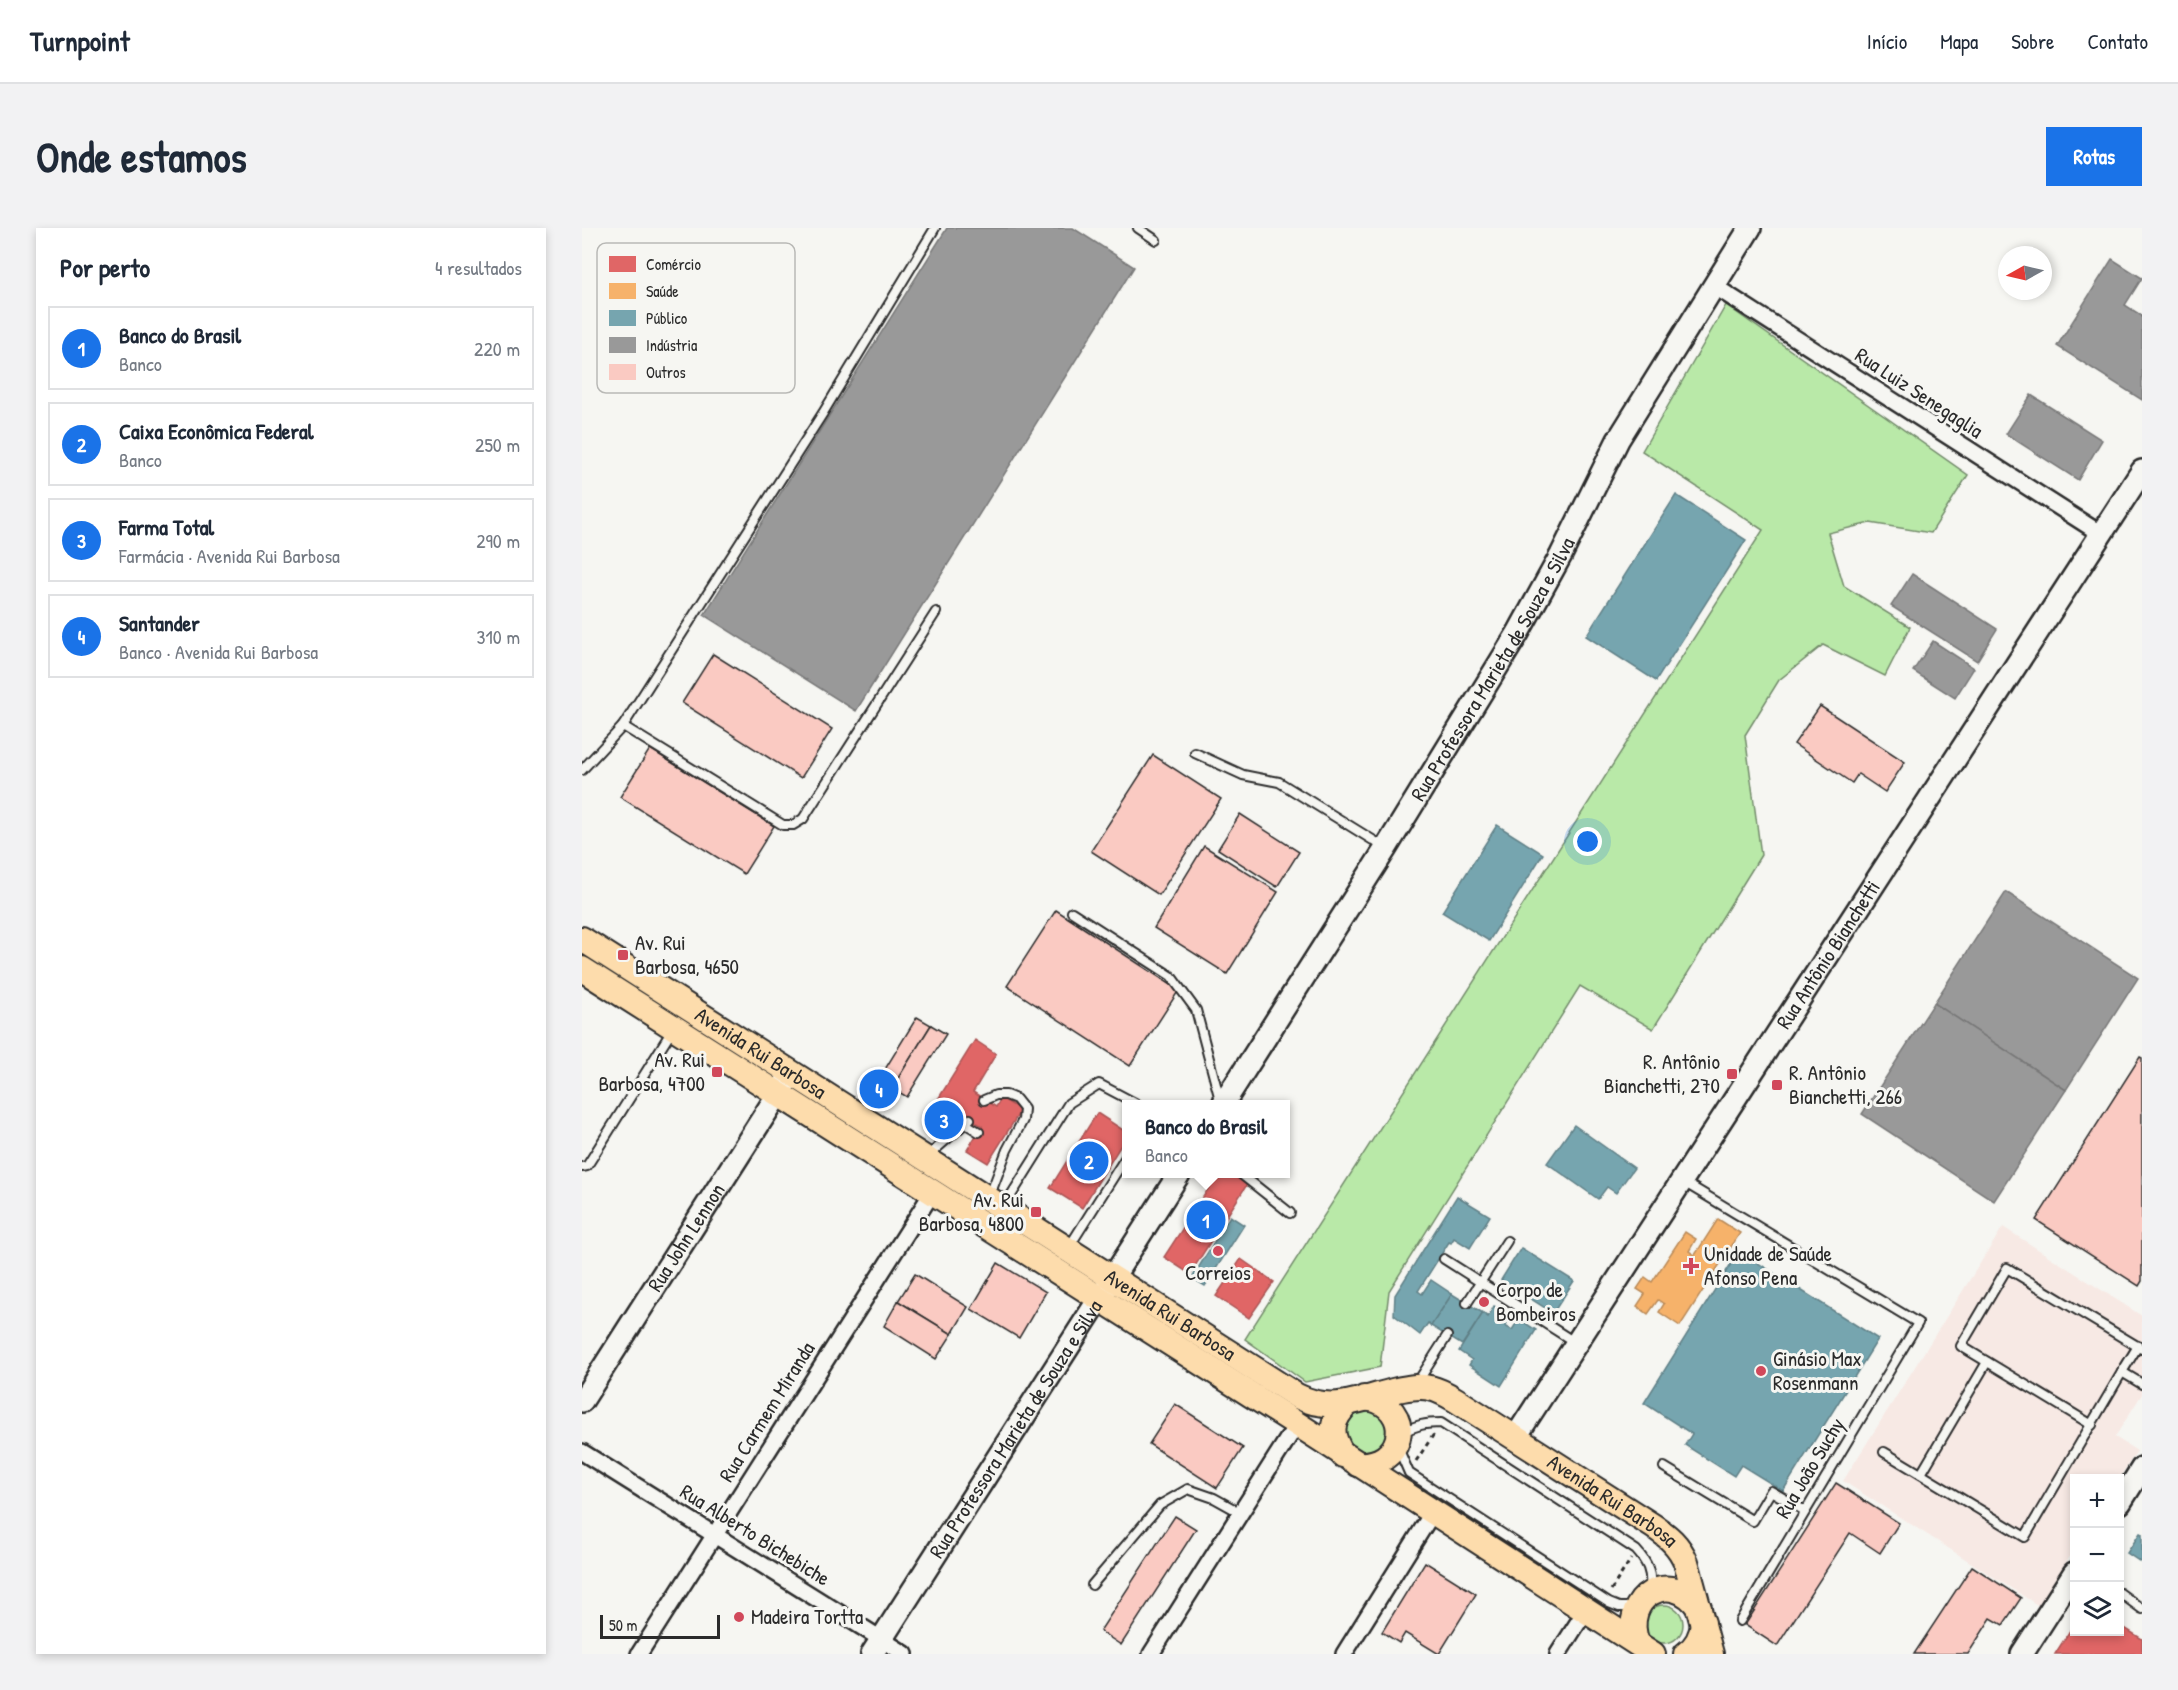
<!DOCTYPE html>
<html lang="pt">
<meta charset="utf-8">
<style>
:root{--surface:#fff;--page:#f2f2f3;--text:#1f2937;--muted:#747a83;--line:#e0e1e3;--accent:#1a73e8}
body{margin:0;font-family:"Patrick Hand",sans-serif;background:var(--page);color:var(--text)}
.controls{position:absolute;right:18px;bottom:18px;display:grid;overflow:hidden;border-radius:0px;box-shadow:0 3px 9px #0003}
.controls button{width:54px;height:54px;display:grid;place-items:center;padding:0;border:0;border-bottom:2px solid var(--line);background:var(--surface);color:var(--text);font:30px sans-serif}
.compass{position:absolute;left:1416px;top:18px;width:54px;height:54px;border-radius:50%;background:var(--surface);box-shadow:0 3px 9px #0003;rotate:262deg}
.scale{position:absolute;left:18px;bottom:15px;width:120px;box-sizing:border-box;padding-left:6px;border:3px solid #2b2b2b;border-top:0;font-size:16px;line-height:21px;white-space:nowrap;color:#2b2b2b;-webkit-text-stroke:4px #f6f6f2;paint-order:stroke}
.you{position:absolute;left:1006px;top:614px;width:21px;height:21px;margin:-15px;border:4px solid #fff;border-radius:50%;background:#1a73e8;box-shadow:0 0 0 9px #1a73e833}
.badge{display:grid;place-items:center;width:39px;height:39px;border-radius:50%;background:var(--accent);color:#fff;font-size:20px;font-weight:700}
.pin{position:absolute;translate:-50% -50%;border:3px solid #fff;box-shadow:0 2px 6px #0006}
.popup{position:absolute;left:540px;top:872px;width:168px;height:78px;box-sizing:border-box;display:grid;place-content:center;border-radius:0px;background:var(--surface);filter:drop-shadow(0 2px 4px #0005);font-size:20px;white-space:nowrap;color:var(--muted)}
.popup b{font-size:22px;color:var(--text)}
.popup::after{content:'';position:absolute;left:50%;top:100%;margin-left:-12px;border:12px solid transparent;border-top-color:var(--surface)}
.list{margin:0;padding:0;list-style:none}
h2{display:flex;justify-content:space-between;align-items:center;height:78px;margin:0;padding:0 24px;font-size:26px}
h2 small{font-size:20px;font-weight:400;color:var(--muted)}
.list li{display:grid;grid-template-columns:39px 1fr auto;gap:18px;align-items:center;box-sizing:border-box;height:84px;margin:0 12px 12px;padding:0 12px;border:2px solid var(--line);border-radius:0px}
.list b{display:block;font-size:22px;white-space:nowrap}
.list p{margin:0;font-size:20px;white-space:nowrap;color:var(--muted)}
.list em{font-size:20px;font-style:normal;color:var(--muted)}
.icon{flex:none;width:33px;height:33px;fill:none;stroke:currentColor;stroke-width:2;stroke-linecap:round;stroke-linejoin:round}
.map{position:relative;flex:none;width:1560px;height:1426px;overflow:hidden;border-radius:0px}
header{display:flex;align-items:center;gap:36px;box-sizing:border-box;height:84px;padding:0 30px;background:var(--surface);border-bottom:2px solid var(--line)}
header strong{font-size:28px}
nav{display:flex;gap:33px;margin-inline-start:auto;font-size:21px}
.intro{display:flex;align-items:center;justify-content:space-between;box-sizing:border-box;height:144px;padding:0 36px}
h1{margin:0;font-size:42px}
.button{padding:15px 27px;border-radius:0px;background:var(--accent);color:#fff;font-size:21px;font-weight:700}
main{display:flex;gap:36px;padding:0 36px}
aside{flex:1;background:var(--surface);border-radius:0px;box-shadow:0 3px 9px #0003}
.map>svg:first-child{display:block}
</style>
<header>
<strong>Turnpoint</strong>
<nav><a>Início</a><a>Mapa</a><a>Sobre</a><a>Contato</a></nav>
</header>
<div class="intro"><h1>Onde estamos</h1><a class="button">Rotas</a></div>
<main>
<aside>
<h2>Por perto<small>4 resultados</small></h2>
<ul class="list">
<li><span class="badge">1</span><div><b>Banco do Brasil</b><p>Banco</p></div><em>220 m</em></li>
<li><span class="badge">2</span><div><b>Caixa Econômica Federal</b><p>Banco</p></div><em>250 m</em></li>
<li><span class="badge">3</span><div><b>Farma Total</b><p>Farmácia · Avenida Rui Barbosa</p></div><em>290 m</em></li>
<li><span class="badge">4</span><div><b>Santander</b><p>Banco · Avenida Rui Barbosa</p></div><em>310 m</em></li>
</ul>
</aside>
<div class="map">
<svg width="1560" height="1426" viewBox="0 0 1560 1426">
<rect width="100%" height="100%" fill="#f6f6f2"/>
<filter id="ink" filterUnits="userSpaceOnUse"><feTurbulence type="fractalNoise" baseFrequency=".0167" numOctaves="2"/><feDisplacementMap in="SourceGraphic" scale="12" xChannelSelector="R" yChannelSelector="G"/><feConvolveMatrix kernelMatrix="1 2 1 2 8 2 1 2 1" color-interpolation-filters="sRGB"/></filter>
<g filter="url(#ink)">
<path fill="#f7e9e4" d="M 1421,999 L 1560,1088 L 1560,1166 L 1533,1209 L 1555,1223 L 1537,1250 L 1492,1250 L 1492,1322 L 1457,1378 L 1261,1253 Z"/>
<g fill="#b9e9a8" stroke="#728a6a" stroke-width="1.5">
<path d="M 1144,77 L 1386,247 L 1349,305 L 1288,295 L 1246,305 L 1262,358 L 1328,399 L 1303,448 L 1241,417 L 1197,452 L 1163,507 L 1179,627 L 1071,801 L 998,758 L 807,1063 L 798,1139 L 723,1154 L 663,1111 L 1181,302 L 1060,223 Z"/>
<path d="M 788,1179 L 805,1192 L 806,1212 L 792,1227 L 763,1220 L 761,1190 Z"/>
<circle cx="1082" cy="1396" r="19"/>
</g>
<g fill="#e06666" stroke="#aa5454" stroke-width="1.5">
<path d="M 393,812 L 414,826 L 391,864 L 414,879 L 419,870 L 439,882 L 406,935 L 385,922 L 400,898 L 379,885 L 370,898 L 348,884 Z"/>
<path d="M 515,885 L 544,904 L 544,909 L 500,980 L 468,960 Z"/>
<path d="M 636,946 L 652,946 L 666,955 L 608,1046 L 582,1029 Z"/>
<path d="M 659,1031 L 692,1054 L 667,1090 L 634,1068 Z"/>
<path d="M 1492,1396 L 1492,1404 L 1538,1404 L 1538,1397 L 1560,1411 L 1560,1426 L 1473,1426 Z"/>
</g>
<path fill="#f6b26b" stroke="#b98a58" stroke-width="1.5" d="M 1136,991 L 1158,1005 L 1098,1098 L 1077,1084 L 1082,1076 L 1076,1072 L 1066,1086 L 1055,1078 L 1063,1066 L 1055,1061 L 1063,1049 L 1070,1054 L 1103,1004 L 1114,1011 L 1107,1023 L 1113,1027 Z"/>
<g fill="#76a5af" stroke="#608087" stroke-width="1.5">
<path d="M 1094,267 L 1164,312 L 1074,453 L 1004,408 Z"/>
<path d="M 915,597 L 961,626 L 907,713 L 860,684 Z"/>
<path d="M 992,897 L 1052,940 L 1034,965 L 1025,959 L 1016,971 L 965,935 Z"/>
<path d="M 875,968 L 908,988 L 888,1020 L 872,1010 L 869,1015 L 867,1014 L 836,1063 L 840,1066 L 849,1052 L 870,1066 L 849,1098 L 846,1095 L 838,1107 L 812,1087 L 813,1067 Z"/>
<path d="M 648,988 L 662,997 L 623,1058 L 610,1050 Z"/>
<path d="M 939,1020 L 992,1053 L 971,1085 L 919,1052 Z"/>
<path d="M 1157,1023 L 1296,1111 L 1201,1263 L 1159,1237 L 1152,1248 L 1103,1217 L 1110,1206 L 1062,1175 Z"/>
<path d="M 870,1066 L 901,1085 L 880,1117 L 849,1098 Z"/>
<path d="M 912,1078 L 929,1089 L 923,1098 L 930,1102 L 937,1091 L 954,1102 L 919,1158 L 887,1137 L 890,1132 L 877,1123 L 901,1085 L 906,1089 Z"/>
<path d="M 1558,1305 L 1560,1306 L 1560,1335 L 1545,1325 Z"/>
</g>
<g fill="#999" stroke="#787878" stroke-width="1.5">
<path d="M 365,0 L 491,0 L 552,39 L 274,483 L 122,387 Z"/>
<path d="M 1530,31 L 1560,50 L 1543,77 L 1560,88 L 1560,172 L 1475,118 Z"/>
<path d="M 1449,167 L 1520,212 L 1496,252 L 1424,206 Z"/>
<path d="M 1330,346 L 1415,401 L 1395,433 L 1309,378 Z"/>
<path d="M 1351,413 L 1392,440 L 1373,470 L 1331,443 Z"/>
<path d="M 1424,664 L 1556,750 L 1484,862 L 1352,775 Z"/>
<path d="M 1352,775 L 1484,862 L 1412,973 L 1280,886 Z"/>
</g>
<g fill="#facac2" stroke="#2b2b2b" stroke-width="1.5">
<path d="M 131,426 L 250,501 L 219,550 L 100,475 Z"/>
<path d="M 1238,478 L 1323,534 L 1303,564 L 1276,546 L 1270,555 L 1212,516 Z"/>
<path d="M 68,521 L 192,598 L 162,646 L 38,569 Z"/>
<path d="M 571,527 L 639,571 L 577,667 L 509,623 Z"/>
<path d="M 658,586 L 717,624 L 695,659 L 636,621 Z"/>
<path d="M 622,618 L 696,664 L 645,746 L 572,700 Z"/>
<path d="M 474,682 L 597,762 L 548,838 L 425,758 Z"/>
<path d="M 335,789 L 349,797 L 310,860 L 297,851 Z"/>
<path d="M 349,797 L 364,806 L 325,869 L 310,860 Z"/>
<path d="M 1558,829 L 1560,830 L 1560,1053 L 1557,1058 L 1454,992 Z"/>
<path d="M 416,1035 L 464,1064 L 437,1110 L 389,1081 Z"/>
<path d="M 333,1046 L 386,1079 L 370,1106 L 316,1073 Z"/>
<path d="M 316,1073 L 370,1106 L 354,1131 L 302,1098 Z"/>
<path d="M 593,1176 L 661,1220 L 635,1260 L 567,1216 Z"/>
<path d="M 1254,1255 L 1317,1295 L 1298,1325 L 1268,1305 L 1195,1418 L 1163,1397 Z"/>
<path d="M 593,1288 L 614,1301 L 539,1417 L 518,1403 Z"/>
<path d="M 843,1334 L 894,1366 L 857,1426 L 823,1405 L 817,1415 L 800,1404 Z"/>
<path d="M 1390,1338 L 1439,1370 L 1421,1397 L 1409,1390 L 1386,1426 L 1332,1426 Z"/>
</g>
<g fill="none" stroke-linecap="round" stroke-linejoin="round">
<defs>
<g id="lane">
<path d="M 556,0 L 574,12"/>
<path d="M 41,498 L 201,597 L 211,597 L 221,591 L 354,384"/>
<path d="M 613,525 L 661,547 L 697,554 L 802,619"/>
<path d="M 0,542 L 41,498 L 241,185 L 353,0"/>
<path d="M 490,684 L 589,748 L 614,782 L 638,872"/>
<path d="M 402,872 L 414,867 L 424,867 L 434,871 L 442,881 L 441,892 L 425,922 L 408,967"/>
<path d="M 384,896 L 397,904"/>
<path d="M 347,927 L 388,891"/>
<path d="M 0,939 L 5,938 L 91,801"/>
<path d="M 659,946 L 708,985"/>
<path d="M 1100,953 L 1336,1095 L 1158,1393"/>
<path d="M 423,977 L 487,875 L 517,856 L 555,876"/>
<path d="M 487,1019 L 544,929"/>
<path d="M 862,1031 L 994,1115"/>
<path d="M 885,1075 L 925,1013"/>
<path d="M 1540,1144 L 1556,1118"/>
<path d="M 835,1155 L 865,1108"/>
<path d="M 1510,1197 L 1379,1118 L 1425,1040 L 1560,1121"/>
<path d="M 820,1205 C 833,1197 844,1195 859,1195 L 1054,1322 C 1065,1334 1070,1344 1068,1361"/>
<path d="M 817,1222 L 827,1245 L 1027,1375 L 1037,1379 L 1051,1379"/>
<path d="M 1302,1224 L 1443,1309 L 1540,1144 L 1560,1156"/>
<path d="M 1082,1239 L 1171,1293 L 1189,1263 L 1223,1283"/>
<path d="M 1339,1246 L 1405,1134"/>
<path d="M 510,1357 L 578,1277 L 606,1261 L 632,1270 L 659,1285"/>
<path d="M 1538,1365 L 1560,1381"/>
</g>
<g id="street">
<path d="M 1132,58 L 1519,306"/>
<path d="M 0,1224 L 323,1426"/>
<path d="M 57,1426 L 350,965"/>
<path d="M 569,1426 L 715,1196"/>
<path d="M 762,1426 L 851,1284"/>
<path d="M 976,1426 L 1004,1382"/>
</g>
<g id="secondary">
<path id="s1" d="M 641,876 L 804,620 L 936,405 L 979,327 L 1036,212 L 1168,0"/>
<path id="s2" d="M 0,1173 L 205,852"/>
<path id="s3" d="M 933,1210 L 1560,243"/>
<path d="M 1538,1275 L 1560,1240"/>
<path id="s4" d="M 290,1426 L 597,946"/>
<path d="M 1440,1426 L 1492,1345"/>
</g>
<g id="primary">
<path id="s5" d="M 0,711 L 715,1168 C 751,1186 778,1171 815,1162 C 826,1160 837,1157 848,1160 C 857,1162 866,1167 874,1172 L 1071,1298 C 1086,1308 1097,1317 1104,1334 L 1129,1426"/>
<path d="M 0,741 L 715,1196 L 1071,1426"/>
<path d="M 761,1227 C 747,1206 748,1193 766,1175"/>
<path d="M 776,1236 C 820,1239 831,1188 796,1173 C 792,1171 787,1171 782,1170"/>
<path d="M 1055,1415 C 1038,1369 1089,1339 1117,1380"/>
<path d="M 1104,1426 C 1115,1418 1120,1408 1121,1395"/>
</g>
</defs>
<use href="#lane" stroke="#2b2b2b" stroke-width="12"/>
<use href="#street" stroke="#2b2b2b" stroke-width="20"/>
<use href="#secondary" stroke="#2b2b2b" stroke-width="26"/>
<use href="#primary" stroke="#2b2b2b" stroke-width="28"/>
<g stroke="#2b2b2b" stroke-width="3" stroke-dasharray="4.5 4.5" stroke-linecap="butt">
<path d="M 834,1233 L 852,1206"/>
<path d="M 1029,1362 L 1049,1331"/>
</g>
<use href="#lane" stroke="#f6f6f2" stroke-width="8"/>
<use href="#street" stroke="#f6f6f2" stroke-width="15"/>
<use href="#secondary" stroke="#f6f6f2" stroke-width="21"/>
<use href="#primary" stroke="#fddcac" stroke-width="24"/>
</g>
</g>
<g fill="#d1495b" stroke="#f6f6f2" stroke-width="2">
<rect x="35" y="721" width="12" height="12" rx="3"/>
<rect x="129" y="838" width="12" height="12" rx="3"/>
<rect x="1144" y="840" width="12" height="12" rx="3"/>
<rect x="1189" y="851" width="12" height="12" rx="3"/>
<rect x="448" y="978" width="12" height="12" rx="3"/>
<circle cx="636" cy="1023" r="6"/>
<path d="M1106 1029h6v6h6v6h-6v6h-6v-6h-6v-6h6z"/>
<circle cx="902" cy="1074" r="6"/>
<circle cx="1179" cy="1143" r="6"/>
<circle cx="157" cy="1389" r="6"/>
</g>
<g text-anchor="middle" stroke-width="6" stroke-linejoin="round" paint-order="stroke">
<g font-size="21" fill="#2b2b2b" stroke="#f6f6f2">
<text transform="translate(1337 165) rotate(33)" y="7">Rua Luiz Senegaglia</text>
<text dy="7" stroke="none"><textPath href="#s1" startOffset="512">Rua Professora Marieta de Souza e Silva</textPath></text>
<text dy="7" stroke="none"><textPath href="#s3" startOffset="576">Rua Antônio Bianchetti</textPath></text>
<text dy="7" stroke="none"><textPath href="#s5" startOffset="212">Avenida Rui Barbosa</textPath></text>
<text dy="7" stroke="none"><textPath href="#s2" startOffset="194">Rua John Lennon</textPath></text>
<text dy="7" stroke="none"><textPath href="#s5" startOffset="698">Avenida Rui Barbosa</textPath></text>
<text transform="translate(185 1184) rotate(-58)" y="7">Rua Carmem Miranda</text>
<text dy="7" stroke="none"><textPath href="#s4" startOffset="267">Rua Professora Marieta de Souza e Silva</textPath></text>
<text transform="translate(1228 1240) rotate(-59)" y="7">Rua João Suchy</text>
<text dy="7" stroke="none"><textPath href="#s5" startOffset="1200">Avenida Rui Barbosa</textPath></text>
<text transform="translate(173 1307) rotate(32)" y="7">Rua Alberto Bichebiche</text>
</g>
<g font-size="21" fill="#2b2b2b" stroke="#f6f6f2" text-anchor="start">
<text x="53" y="722">Av. Rui<tspan x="53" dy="24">Barbosa, 4650</tspan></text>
<text x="123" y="839" text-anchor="end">Av. Rui<tspan x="123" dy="24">Barbosa, 4700</tspan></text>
<text x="1138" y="841" text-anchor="end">R. Antônio<tspan x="1138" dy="24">Bianchetti, 270</tspan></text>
<text x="1207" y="852">R. Antônio<tspan x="1207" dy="24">Bianchetti, 266</tspan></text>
<text x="442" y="979" text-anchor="end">Av. Rui<tspan x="442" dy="24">Barbosa, 4800</tspan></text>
<text x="1122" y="1033">Unidade de Saúde<tspan x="1122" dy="24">Afonso Pena</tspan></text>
<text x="636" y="1052" text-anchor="middle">Correios</text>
<text x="914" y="1069">Corpo de<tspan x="914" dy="24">Bombeiros</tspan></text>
<text x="1191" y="1138">Ginásio Max<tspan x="1191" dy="24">Rosenmann</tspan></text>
<text x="169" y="1396">Madeira Tortta</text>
</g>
</g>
<rect x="15" y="15" width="198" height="150" rx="9" fill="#f6f6f2" stroke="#b9b9b6" stroke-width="1.5"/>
<rect x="27" y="28" width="27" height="16" fill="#e06666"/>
<rect x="27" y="55" width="27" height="16" fill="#f6b26b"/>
<rect x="27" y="82" width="27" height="16" fill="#76a5af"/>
<rect x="27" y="109" width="27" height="16" fill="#999"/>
<rect x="27" y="136" width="27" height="16" fill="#facac2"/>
<g font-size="16" fill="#2b2b2b">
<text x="64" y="42">Comércio</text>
<text x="64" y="69">Saúde</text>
<text x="64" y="96">Público</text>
<text x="64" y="123">Indústria</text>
<text x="64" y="150">Outros</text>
</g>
</svg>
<div class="controls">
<button>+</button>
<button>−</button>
<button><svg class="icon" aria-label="layers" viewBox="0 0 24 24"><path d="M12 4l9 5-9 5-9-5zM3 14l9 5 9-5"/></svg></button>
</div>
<svg class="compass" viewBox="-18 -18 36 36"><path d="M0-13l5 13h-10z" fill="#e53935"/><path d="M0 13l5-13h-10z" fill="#747a83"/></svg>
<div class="scale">50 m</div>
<div class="you"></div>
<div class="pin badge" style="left:624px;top:992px">1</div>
<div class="popup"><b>Banco do Brasil</b>Banco</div>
<div class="pin badge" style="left:507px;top:933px">2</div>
<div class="pin badge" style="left:362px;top:892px">3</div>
<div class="pin badge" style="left:297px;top:861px">4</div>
</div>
</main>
